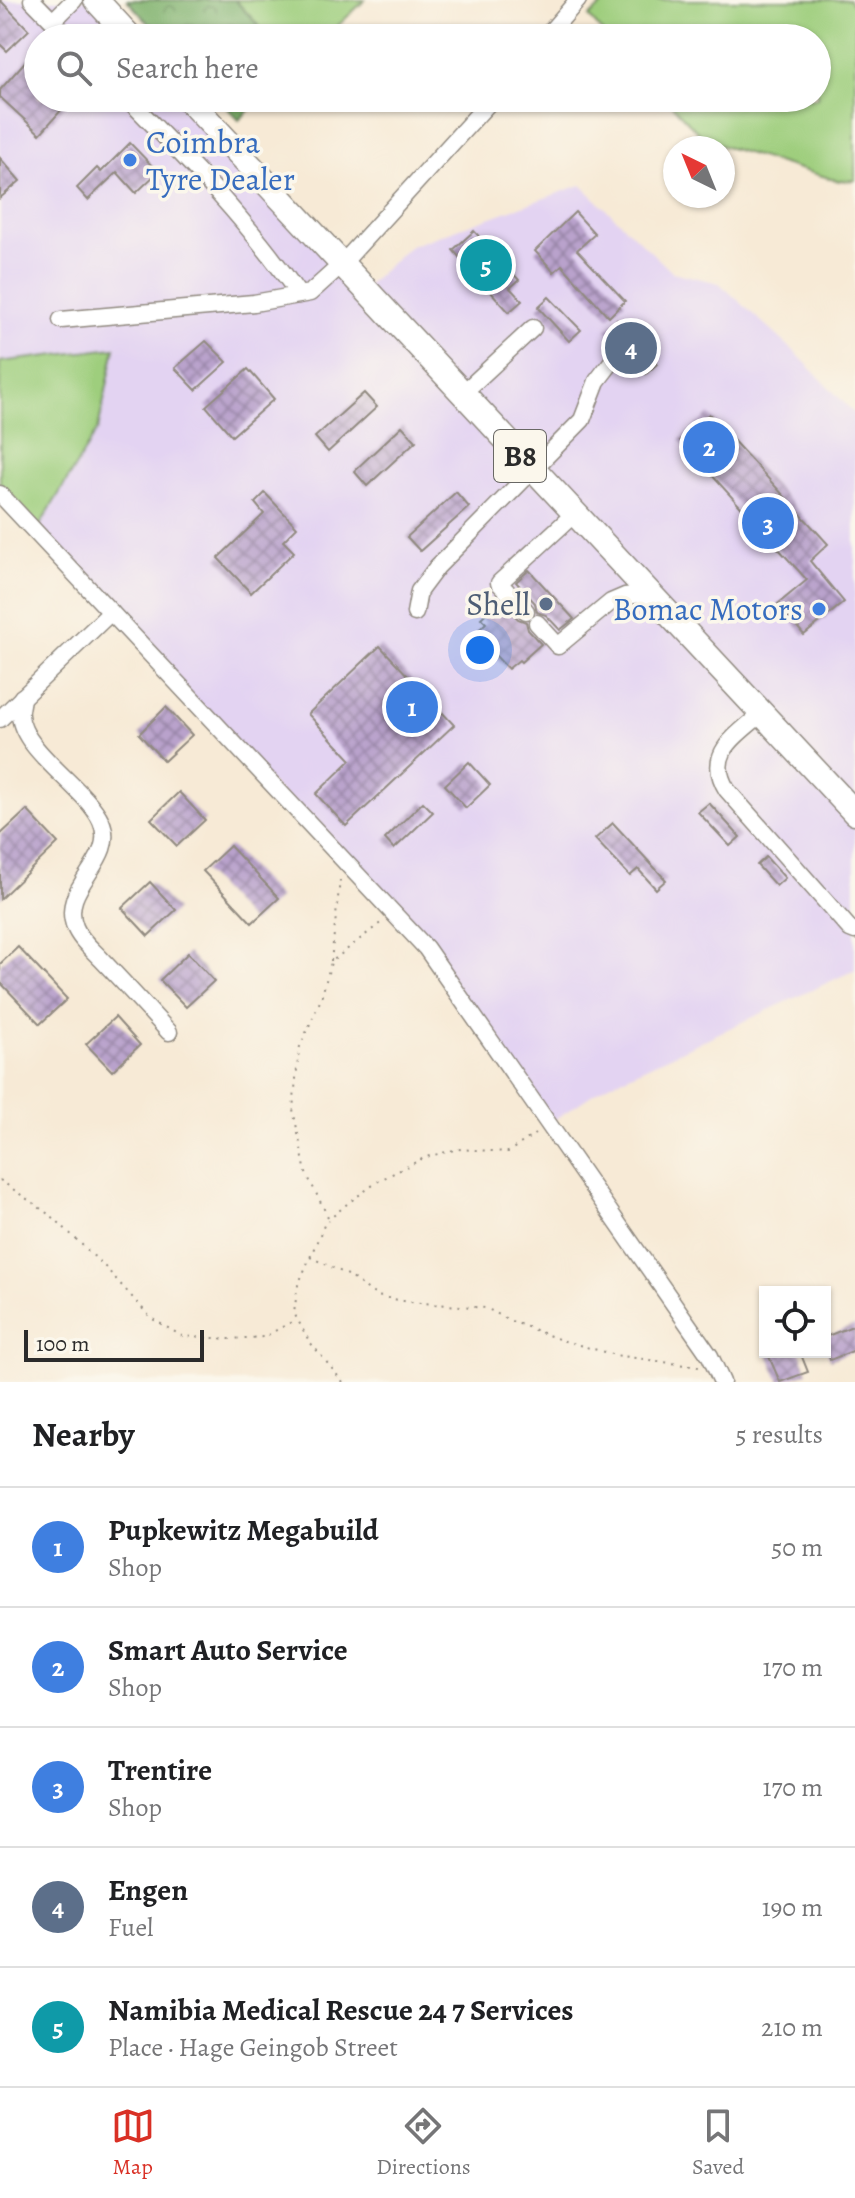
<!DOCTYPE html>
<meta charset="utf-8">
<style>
:root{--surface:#fff;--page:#f2f2f2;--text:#202124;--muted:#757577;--line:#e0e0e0;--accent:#d93025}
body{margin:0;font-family:Alegreya,serif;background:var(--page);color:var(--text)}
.controls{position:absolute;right:24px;bottom:24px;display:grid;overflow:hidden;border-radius:0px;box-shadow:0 2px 6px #0004}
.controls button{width:72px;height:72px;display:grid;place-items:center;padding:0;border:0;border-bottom:2px solid var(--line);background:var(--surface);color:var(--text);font:40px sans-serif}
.compass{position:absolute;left:663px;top:136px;width:72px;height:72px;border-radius:50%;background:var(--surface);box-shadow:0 2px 6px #0004;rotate:317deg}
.scale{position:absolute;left:24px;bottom:20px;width:180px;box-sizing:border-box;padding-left:8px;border:4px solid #2b2b2b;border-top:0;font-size:22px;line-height:28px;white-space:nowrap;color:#2b2b2b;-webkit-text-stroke:6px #fbf7ec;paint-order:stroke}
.you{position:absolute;left:480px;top:650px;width:28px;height:28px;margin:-20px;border:6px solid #fff;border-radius:50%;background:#1a73e8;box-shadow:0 0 0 12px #1a73e833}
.badge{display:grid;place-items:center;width:52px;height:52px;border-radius:50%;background:var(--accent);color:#fff;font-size:26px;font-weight:700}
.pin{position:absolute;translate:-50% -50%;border:4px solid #fff;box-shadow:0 2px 8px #0006}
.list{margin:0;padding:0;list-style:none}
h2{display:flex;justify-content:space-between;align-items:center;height:104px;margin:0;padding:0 32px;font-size:34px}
h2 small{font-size:26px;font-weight:400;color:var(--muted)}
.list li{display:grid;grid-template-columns:52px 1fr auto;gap:24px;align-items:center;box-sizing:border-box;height:120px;padding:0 32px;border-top:2px solid var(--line)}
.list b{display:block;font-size:30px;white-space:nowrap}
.list p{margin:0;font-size:26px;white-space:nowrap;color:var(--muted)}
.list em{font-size:26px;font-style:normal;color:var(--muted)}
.icon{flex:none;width:44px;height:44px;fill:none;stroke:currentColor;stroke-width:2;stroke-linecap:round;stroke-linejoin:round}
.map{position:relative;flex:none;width:855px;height:1382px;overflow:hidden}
.search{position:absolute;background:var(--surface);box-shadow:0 2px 6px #0004;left:24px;right:24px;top:24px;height:88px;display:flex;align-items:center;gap:20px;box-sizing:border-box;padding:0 28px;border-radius:44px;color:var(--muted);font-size:30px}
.sheet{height:704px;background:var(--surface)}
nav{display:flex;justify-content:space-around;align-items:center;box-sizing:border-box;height:112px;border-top:2px solid var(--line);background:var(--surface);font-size:22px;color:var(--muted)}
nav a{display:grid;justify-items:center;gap:4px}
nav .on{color:var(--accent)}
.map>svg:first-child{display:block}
</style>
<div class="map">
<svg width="855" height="1382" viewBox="0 0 855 1382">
<defs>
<pattern id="forest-crowns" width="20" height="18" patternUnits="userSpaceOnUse" patternTransform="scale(2)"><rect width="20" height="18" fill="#7eb16c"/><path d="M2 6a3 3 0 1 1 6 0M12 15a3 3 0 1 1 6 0" fill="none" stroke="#679059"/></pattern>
<pattern id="building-cross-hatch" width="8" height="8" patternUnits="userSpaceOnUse" patternTransform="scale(2)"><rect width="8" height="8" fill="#b9a2cc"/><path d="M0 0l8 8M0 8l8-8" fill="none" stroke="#9784a6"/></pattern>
</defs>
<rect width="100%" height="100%" fill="#fbf7ec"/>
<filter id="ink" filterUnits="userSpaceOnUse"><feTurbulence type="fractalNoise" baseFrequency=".0125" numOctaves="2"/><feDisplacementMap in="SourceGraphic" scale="16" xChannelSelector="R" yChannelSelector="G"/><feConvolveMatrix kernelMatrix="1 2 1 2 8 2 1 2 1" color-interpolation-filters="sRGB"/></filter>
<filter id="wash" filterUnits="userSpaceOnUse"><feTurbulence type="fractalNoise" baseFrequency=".006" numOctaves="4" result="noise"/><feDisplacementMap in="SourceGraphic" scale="32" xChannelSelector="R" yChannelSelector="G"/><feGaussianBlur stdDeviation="1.8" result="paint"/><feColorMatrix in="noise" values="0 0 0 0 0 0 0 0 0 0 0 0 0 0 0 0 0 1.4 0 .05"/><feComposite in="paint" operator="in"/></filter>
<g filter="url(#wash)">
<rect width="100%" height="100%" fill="#f7ead6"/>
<path fill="#e3d3f2" d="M 0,0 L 96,0 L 131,38 L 38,38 L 38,98 L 187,98 L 363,289 L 410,246 L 581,185 L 672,272 L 719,283 L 794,351 L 855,414 L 855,970 L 605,1086 L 548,1124 L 426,948 L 0,494 Z"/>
<g fill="#9ece7d" stroke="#647c54" stroke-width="2">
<path d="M 235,0 L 365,0 L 325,38 L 270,38 Z"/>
<path d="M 608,0 L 849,0 L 855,7 L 855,180 L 839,181 L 706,141 L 665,98 L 817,98 L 817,38 L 608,38 L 589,17 Z"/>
<path d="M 115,348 L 98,429 L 36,532 L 0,494 L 0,362 Z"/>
</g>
<g fill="url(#forest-crowns)" stroke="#546e4c" stroke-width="2">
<path d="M 127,0 L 235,0 L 270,38 L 162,38 Z"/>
<path d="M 218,98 L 262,98 L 239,120 Z"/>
</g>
<g id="blocks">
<g fill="url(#building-cross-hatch)">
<path d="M 0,0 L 29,30 L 7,51 L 0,44 Z"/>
<path d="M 30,56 L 38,64 L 38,98 L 72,98 L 40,134 L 0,97 L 0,90 Z"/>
<path d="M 130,143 L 158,172 L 136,193 L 117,172 L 88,200 L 77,188 L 97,168 L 101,172 Z"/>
<path d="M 0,158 L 20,181 L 0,198 Z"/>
<path d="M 575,212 L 595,234 L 577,250 L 625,301 L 609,317 L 562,265 L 554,272 L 535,251 Z"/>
<path d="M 474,231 L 519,280 L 510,288 L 522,301 L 509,312 L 453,250 Z"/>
<path d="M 549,297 L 581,330 L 569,341 L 538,307 Z"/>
<path d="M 617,320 L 657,364 L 646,374 L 624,347 L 606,330 Z"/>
<path d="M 206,341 L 227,362 L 196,390 L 175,368 Z"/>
<path d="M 248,369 L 274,399 L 232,436 L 206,406 Z"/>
<path d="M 364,393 L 377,407 L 328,452 L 315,437 Z"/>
<path d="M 709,414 L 828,544 L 810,561 L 844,602 L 804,635 L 778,604 L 807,580 L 680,440 Z"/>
<path d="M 402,426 L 416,441 L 367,486 L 354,471 Z"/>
<path d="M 456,492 L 469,507 L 420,551 L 407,537 Z"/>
<path d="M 265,493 L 297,527 L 283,541 L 294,552 L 251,593 L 218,558 L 264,514 L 255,503 Z"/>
<path d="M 529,570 L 574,619 L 560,630 L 546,615 L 537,612 L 535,603 L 516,582 Z"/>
<path d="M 500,600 L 518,619 L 526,622 L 528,630 L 541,644 L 521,662 L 519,660 L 508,669 L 495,655 L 488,662 L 468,640 L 486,623 L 481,618 Z"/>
<path d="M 380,646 L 454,725 L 346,826 L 316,794 L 351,760 L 308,714 Z"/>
<path d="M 166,707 L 192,735 L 164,761 L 139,734 Z"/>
<path d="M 469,762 L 490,785 L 466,808 L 445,785 Z"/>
<path d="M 179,792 L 205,820 L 177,846 L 151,819 Z"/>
<path d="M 423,802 L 433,812 L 394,849 L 385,839 Z"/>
<path d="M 709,803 L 740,837 L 730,846 L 698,812 Z"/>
<path d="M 27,810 L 58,843 L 0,899 L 0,835 Z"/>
<path d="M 613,823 L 666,880 L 656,889 L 638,869 L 630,876 L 595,839 Z"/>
<path d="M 230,846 L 279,898 L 252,923 L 203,871 Z"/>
<path d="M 766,857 L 785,878 L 776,886 L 757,865 Z"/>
<path d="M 150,882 L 176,910 L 148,936 L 122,908 Z"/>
<path d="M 18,947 L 67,999 L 40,1024 L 0,982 L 0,964 Z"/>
<path d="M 188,953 L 214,981 L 186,1007 L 160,980 Z"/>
<path d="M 115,1017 L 140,1045 L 112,1071 L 86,1044 Z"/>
<path d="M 855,1325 L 855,1350 L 830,1360 L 825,1346 L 825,1337 Z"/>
<path d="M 767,1352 L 800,1352 L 808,1372 L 780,1382 Z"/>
</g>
</g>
</g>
<g filter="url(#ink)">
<use href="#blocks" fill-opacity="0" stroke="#918a80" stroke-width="2"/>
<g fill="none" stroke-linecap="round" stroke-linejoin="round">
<defs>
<g id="minor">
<path d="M 32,0 L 69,38"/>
<path d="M 53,21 L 74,0"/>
<path d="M 545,38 L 578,0"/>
<path d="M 127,98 C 189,161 249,222 299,295"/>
<path d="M 61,320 L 254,303 L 310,293 L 341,265 L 493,98"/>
<path d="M 462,394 L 533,328"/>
<path d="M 0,494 L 426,948 L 710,1356 L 722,1382"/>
<path d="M 526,611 L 499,583 L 574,514"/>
<path d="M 415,613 L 419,591 L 437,567 L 582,420 L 597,381 L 617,355"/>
<path d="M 537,623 L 558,646 L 611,602 L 625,596 L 651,593"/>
<path d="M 22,697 C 22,702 19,710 20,715 C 22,751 86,788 101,821 C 119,861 58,886 75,927 C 80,940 93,950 102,960 C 125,984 147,1008 169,1032"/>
<path d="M 763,712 C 737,736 704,753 727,790 L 850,929 L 855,931"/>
<path d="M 0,719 L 111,612"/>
</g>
<g id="highway">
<path d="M 96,0 L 131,38"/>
<path d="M 187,98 L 855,813"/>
</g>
</defs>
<use href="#minor" stroke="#918a80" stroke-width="19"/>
<use href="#highway" stroke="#918a80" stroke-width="27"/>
<g stroke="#918a80" stroke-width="2" stroke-dasharray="2 6" stroke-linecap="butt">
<path d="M 331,961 L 340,880"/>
<path d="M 0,1180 L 54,1218 L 106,1268 L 151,1318 L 182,1336 L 229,1339 L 264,1337 L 295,1320"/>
<path d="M 328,1217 L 306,1173 L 293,1109 L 299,1049 L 321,999 L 331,962 L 383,921"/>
<path d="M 310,1257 L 348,1275 L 377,1296 L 409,1302 L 486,1308 L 509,1320 L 561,1340 L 615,1355 L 699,1367"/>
<path d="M 343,1382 L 309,1341 L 294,1313 L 298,1285 L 325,1223 L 348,1203 L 380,1180 L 426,1157 L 458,1149 L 508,1152 L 535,1134"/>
</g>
<use href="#minor" stroke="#fff" stroke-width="16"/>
<use href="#highway" stroke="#fff" stroke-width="24"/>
</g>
</g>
<g fill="#3f7fe0" stroke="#fbf7ec" stroke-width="3">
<circle cx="130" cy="160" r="8"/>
<circle cx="819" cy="609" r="8"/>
</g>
<circle fill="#5c6f8a" stroke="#fbf7ec" stroke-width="3" cx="546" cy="604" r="8"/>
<g text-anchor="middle" stroke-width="7" stroke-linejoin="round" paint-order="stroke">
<rect fill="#fbf7ec" stroke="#696865" stroke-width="2" x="494" y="430" width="52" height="52" rx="6"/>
<g font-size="30" font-weight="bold" fill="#2b2b2b">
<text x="520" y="466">B8</text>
</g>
<g font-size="32" fill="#366cbe" stroke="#fbf7ec" text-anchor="start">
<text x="146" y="153">Coimbra<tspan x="146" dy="37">Tyre Dealer</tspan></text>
<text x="803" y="620" text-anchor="end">Bomac Motors</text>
</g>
<g font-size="32" fill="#4e5e75" stroke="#fbf7ec" text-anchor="end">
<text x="530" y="615">Shell</text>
</g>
</g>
</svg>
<div class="controls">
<button><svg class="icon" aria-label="locate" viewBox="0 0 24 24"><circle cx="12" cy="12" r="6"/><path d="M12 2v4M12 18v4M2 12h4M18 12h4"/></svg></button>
</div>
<svg class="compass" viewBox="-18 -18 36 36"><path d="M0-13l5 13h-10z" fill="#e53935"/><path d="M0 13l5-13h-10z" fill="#757577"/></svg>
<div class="scale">100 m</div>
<div class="you"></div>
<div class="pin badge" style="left:412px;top:707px;background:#3f7fe0">1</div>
<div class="pin badge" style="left:709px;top:447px;background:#3f7fe0">2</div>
<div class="pin badge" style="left:768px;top:523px;background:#3f7fe0">3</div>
<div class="pin badge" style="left:631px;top:348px;background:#5c6f8a">4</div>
<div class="pin badge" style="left:486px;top:265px;background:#0f9aa8">5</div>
<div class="search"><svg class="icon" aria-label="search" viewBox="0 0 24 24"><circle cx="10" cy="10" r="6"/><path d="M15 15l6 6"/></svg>Search here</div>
</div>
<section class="sheet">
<h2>Nearby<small>5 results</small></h2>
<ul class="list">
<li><span class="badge" style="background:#3f7fe0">1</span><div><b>Pupkewitz Megabuild</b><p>Shop</p></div><em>50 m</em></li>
<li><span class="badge" style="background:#3f7fe0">2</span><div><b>Smart Auto Service</b><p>Shop</p></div><em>170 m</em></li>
<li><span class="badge" style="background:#3f7fe0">3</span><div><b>Trentire</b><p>Shop</p></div><em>170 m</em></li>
<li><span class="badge" style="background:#5c6f8a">4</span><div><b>Engen</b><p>Fuel</p></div><em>190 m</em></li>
<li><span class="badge" style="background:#0f9aa8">5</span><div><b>Namibia Medical Rescue 24 7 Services</b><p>Place · Hage Geingob Street</p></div><em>210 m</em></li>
</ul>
</section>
<nav>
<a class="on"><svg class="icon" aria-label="map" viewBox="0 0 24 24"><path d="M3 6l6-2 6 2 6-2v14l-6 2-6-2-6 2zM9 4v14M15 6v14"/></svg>Map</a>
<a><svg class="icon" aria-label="directions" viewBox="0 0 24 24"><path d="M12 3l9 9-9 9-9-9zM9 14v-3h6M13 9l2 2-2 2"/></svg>Directions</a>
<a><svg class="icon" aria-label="saved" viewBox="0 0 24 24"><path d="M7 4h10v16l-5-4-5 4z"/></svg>Saved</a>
</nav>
